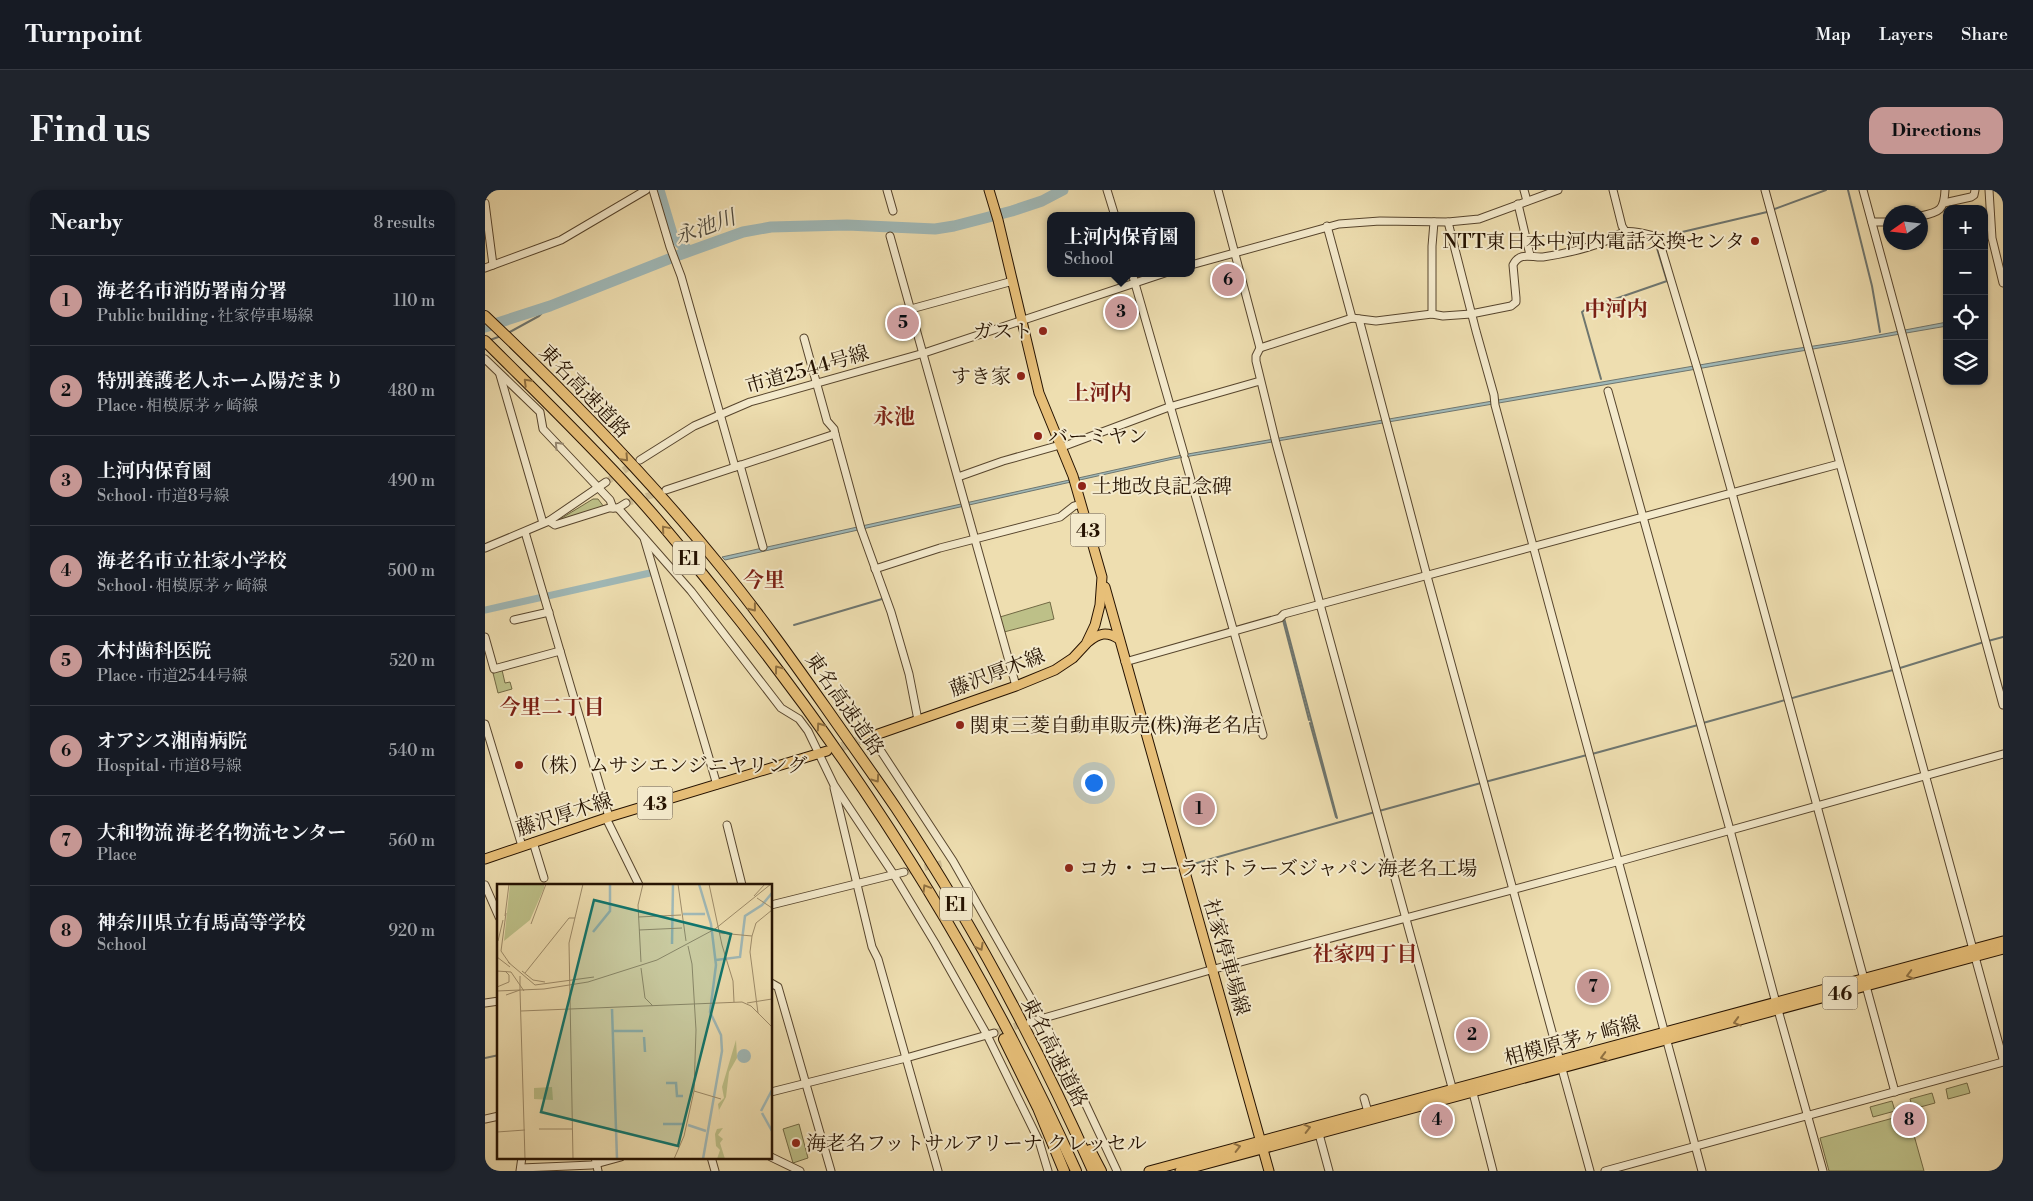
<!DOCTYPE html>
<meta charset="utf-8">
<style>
:root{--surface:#171b24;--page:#20242c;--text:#f1f3f6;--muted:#9ea1a6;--line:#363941;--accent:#c59692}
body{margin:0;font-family:"Libre Bodoni","Noto Serif JP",serif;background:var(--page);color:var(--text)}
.controls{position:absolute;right:15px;top:15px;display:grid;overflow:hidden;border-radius:10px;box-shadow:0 1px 4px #0004}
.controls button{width:45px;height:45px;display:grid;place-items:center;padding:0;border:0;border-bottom:1px solid var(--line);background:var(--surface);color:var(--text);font:25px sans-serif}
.compass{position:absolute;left:1398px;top:15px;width:45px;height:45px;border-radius:50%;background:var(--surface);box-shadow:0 1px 4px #0004;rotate:256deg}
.you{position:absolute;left:608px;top:592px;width:18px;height:18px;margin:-12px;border:4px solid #fff;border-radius:50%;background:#1a73e8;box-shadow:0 0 0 8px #1a73e833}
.badge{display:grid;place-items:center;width:32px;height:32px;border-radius:50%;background:var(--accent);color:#111;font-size:16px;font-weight:700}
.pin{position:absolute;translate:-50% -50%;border:2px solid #fff;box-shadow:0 1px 5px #0006}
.popup{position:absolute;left:562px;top:22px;width:148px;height:65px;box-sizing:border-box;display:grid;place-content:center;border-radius:10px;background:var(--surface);filter:drop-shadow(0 1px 4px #0005);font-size:16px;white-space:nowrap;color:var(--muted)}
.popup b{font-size:19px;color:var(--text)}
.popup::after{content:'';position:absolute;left:50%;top:100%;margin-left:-10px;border:10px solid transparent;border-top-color:var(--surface)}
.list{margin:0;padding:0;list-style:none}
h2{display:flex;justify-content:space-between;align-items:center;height:65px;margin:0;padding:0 20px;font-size:21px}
h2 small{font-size:16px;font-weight:400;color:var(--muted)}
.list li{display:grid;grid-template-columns:32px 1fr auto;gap:15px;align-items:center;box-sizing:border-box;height:90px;padding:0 20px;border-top:1px solid var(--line)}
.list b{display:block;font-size:19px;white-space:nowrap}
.list p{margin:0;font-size:16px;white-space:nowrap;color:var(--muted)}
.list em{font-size:16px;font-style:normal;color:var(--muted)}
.icon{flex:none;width:28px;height:28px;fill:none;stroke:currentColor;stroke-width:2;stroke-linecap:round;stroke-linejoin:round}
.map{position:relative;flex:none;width:1518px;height:981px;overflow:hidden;border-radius:15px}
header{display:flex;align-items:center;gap:30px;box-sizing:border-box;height:70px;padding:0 25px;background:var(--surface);border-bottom:1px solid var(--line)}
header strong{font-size:24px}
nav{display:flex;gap:28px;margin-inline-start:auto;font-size:18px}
.intro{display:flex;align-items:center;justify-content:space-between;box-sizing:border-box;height:120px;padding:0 30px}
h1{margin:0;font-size:35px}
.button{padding:12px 22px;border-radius:15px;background:var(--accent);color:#111;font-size:18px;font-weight:700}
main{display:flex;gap:30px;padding:0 30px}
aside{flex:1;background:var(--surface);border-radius:15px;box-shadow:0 1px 4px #0004}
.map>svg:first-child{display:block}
</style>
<header>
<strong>Turnpoint</strong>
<nav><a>Map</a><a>Layers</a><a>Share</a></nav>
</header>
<div class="intro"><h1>Find us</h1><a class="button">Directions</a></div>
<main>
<aside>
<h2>Nearby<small>8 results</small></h2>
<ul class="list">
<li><span class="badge">1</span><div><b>海老名市消防署南分署</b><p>Public building · 社家停車場線</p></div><em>110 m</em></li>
<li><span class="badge">2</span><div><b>特別養護老人ホーム陽だまり</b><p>Place · 相模原茅ヶ崎線</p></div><em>480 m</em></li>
<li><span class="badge">3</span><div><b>上河内保育園</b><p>School · 市道8号線</p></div><em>490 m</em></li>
<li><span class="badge">4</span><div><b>海老名市立社家小学校</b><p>School · 相模原茅ヶ崎線</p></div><em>500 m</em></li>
<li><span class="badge">5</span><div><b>木村歯科医院</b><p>Place · 市道2544号線</p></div><em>520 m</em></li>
<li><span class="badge">6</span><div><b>オアシス湘南病院</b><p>Hospital · 市道8号線</p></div><em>540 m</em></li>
<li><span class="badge">7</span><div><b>大和物流 海老名物流センター</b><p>Place</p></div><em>560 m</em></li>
<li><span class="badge">8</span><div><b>神奈川県立有馬高等学校</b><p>School</p></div><em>920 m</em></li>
</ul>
</aside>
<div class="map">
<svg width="1518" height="981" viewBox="0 0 1518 981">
<rect width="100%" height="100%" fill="#eedeb0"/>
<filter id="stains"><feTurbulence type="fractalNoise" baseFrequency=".004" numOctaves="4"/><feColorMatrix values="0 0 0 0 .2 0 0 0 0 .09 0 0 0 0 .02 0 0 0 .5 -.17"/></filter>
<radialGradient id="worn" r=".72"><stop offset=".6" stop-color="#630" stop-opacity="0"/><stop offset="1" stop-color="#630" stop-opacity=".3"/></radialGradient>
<g fill="#bdc088" stroke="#716944">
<path d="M 108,309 L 113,309 L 119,317 L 72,331 Z"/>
<path d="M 565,412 L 569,429 L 519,442 L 515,427 Z"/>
<path d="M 17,480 L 20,493 L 25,492 L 27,499 L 13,503 L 8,483 Z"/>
<path d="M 1482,893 L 1485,903 L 1463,909 L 1461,899 Z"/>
<path d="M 1447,903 L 1450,913 L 1428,919 L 1425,909 Z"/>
<path d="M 1407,911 L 1410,921 L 1388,927 L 1385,917 Z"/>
<path d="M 1423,924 L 1439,981 L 1344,981 L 1335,948 Z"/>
<path d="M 314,934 L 323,968 L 308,973 L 298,939 Z"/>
</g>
<path fill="#a0b9b8" stroke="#6f766f" d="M 1462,132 L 1462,136 L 688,269 L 240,370 L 237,367 L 697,265 L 1295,161 L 1362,151 Z"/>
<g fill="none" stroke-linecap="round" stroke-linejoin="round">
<g stroke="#6f766f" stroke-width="2">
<path d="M 1363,0 L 1387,96 L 1395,142"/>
<path d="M 1287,20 L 1341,0"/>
<path d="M 1176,47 L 1282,22"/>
<path d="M 23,143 L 54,126 L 63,117"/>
<path d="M 5,150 L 16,146"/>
<path d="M 1116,189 L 1097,122 L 1101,119 L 1182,91 L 1171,55"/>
<path d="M 799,428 L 852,628"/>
<path d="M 798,430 L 824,530"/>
<path d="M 309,435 L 397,409"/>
<path d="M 1503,451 L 1518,447"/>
<path d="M 825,533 L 851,627"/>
<path d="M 1218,533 L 1415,478 L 1499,452"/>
<path d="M 1107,564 L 1213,535"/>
<path d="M 1000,592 L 1102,565"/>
<path d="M 894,621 L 996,593"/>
<path d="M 705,675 L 890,622"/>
<path d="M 0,868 L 14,865"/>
</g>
<path stroke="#a0b9b8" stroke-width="7" d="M 0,420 L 165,383"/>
<g stroke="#a0b9b8" stroke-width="11">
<path d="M 174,0 L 188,47 L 204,61"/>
<path d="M 0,137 L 65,116 L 194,65 L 258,42 L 286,37 L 362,35 L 450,39 L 469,36 L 527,21 L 557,11 L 578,0"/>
</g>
<g stroke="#d0bf96" stroke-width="7" stroke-dasharray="7 3.5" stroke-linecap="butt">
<path d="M 121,292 L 150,273"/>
<path d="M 141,313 L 176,302"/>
<path d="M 419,682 L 459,673"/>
<path d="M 509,843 L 540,833"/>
</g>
<path stroke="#d0bf96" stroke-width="9" stroke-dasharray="9 4.5" stroke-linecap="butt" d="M 344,561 L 379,549"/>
<defs>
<g id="minor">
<path d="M 168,0 L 185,57 L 196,86 L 250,277"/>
<path d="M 402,0 L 408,21"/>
<path d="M 622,0 L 630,26"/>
<path d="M 733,0 L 775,158 L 771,166 L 771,171 L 791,253 L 968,901"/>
<path d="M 1039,0 L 1042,11"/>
<path d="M 1128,0 L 1137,36 L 1140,41"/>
<path d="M 1280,0 L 1518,869"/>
<path d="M 1378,0 L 1518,515"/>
<path d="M 1504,0 L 1507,48 L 1518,93"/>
<path d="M 0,13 L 8,75"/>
<path d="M 1459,13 L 1486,7 L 1489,5 L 1490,0"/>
<path d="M 1033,14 L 1045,65"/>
<path d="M 1436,26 C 1455,22 1459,20 1460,0"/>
<path d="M 963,32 L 991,141 L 1009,205 L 1010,215 L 1217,981"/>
<path d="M 1387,32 L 1406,32"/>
<path d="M 842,36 L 867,128"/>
<path d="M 405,46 L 531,496"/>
<path d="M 706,75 L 854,34 L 895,31 L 963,32 L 994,29 L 1073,0"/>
<path d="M 0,78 L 76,50 L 161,0"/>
<path d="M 647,83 L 699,264"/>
<path d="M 426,119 L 528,91"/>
<path d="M 947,124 L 947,56 L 949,32"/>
<path d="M 874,129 L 942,386 L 1075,871"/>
<path d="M 319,148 L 342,231 L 349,239 L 350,244 L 376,339 L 406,422 L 424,484 L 433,530"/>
<path d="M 775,158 L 867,128 L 891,131 L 947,124 L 958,126 L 986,124 L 1026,116 L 1031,112 L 1031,108 L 1028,75 C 1035,61 1047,68 1058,67 C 1078,64 1100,59 1118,52 C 1125,50 1132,44 1139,42 C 1147,40 1161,44 1169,46 L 1176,57 L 1213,181 L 1247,303 L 1379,789"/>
<path d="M 0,169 L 55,222 L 58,239 L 125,310 L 128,318"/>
<path d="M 15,185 L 58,333"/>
<path d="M 1123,201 L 1245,640 L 1291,813"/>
<path d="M 577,257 L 684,217 L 775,191"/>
<path d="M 700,269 L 778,545"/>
<path d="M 155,270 L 209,236 L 265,212 L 439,163 L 680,83"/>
<path d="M 255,275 L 278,357"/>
<path d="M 473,287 L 518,271 L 575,255"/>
<path d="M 181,300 L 350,244"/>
<path d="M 133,318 L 206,401 L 296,518 L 314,529 L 323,541 L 349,595 L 409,685 L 450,753 L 502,845 L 554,951 L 563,981"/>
<path d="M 64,331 L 70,335 L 124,318 L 133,318 L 141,313"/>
<path d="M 40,342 L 124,627"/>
<path d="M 159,348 L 232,595"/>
<path d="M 0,358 L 64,331 L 121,292"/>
<path d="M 390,379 L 455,358 L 575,327 L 589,316 L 596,314"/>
<path d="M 29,430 L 64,422"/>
<path d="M 0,447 L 9,479 L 75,461"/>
<path d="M 640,472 L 795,428 L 799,424 L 1354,274"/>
<path d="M 0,534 L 37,656"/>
<path d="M 386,546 L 468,671 L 557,828 L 587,885 L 632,981"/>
<path d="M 349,598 L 387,757 L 393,769 L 453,981"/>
<path d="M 121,628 L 154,695"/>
<path d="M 242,635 L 257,695"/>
<path d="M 48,652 L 59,688"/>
<path d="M 0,695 L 14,727"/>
<path d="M 286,715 L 419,682"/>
<path d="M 286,793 L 293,797 L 346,981"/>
<path d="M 1381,796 L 1410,902"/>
<path d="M 0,813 L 14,811"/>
<path d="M 1293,820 L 1338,981"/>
<path d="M 545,832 L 722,781 L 1135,671 L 1518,564"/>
<path d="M 1077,879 L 1105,981"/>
<path d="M 286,902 L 421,868 L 509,843"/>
<path d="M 988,903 L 1008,981"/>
<path d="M 879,908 L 883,922"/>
<path d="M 0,929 L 14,926"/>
<path d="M 834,944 L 844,981"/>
<path d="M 110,967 L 113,981"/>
<path d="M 226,967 L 230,981"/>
<path d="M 286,967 L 315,981"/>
<path d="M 36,978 L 107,975 L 136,967"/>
<path d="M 35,981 L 37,967"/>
<path d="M 1120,981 L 1518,872"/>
</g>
<g id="major">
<path d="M 620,397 L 784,981"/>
<path d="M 603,452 C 614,443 622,441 634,449"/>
<path d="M 379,549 L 531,496 L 570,480 L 588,468 L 601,454 L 610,435 L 615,415 L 617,387 L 588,286 L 554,203 L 513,30 L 504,0"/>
<path d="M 0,669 L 124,627 L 342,561"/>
<path d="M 664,981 L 1518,751"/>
<path d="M 695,981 L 1518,759"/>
</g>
<g id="highway">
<path d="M 0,126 C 83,205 164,288 236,377 C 273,422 307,470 341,518 C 364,551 388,584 411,618 C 487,732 552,855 608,981"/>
<path d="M 0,151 C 50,201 101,250 148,302 C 176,332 202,365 228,397 C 373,575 497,771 591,981"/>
<path d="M 519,849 L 553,918 L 579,981"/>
<path d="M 605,960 L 616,981"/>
</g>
</defs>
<use href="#minor" stroke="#57452d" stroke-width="9"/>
<use href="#major" stroke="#251201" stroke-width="11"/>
<use href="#highway" stroke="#251201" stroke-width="12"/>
<use href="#minor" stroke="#f4eacc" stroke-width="7"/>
<use href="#major" stroke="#e7bf78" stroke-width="9"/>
<use href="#highway" stroke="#e7bf78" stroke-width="10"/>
</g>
<defs><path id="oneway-chevron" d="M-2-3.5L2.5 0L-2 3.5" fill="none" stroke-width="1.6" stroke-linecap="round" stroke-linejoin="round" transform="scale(1.25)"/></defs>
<g stroke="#907142">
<use href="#oneway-chevron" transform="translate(42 192) rotate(-135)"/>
<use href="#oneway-chevron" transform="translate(140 268) rotate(47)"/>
<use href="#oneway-chevron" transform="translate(180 339) rotate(-130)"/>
<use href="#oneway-chevron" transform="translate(268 418) rotate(52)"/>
<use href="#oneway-chevron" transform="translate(293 479) rotate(-127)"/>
<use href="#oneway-chevron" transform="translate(335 536) rotate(-125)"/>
<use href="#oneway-chevron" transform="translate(391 589) rotate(55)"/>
<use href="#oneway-chevron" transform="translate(441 698) rotate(-121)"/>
<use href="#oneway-chevron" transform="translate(495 757) rotate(61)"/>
<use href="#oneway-chevron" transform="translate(1425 785) rotate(165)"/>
<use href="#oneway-chevron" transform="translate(1252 832) rotate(164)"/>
<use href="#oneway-chevron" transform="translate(1119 867) rotate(165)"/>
<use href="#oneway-chevron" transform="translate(822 938) rotate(-14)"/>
<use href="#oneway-chevron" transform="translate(752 957) rotate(-14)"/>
</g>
<use stroke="#978971" href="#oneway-chevron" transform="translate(73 255) rotate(-133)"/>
<g fill="#8f2418" stroke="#f4eacc" stroke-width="2">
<circle cx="1270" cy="51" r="5"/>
<circle cx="558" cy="141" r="5"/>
<circle cx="536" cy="186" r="5"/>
<circle cx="553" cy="246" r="5"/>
<circle cx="597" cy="296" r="5"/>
<circle cx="475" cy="535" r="5"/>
<circle cx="34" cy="575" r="5"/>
<circle cx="584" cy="678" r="5"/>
<circle cx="311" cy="953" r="5"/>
</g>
<g text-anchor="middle" stroke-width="4" stroke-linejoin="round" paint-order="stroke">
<g fill="#f4eacc" stroke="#63533e" stroke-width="1">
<rect x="585.5" y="323.5" width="35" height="33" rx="4"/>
<rect x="188" y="351.5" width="32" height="33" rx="4"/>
<rect x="152.5" y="596.5" width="35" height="33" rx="4"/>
<rect x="455" y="697.5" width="32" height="33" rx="4"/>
<rect x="1337.5" y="786.5" width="35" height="33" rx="4"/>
</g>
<g font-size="19" font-weight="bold" fill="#251201">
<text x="603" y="347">43</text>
<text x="204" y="375">E1</text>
<text x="170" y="620">43</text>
<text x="471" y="721">E1</text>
<text x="1355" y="810">46</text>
</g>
<g font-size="20" fill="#251201" stroke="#f4eacc" text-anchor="start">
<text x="1260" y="58" text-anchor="end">NTT東日本中河内電話交換センタ</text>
<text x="548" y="148" text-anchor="end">ガスト</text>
<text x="526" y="193" text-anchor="end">すき家</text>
<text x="563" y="253">バーミヤン</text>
<text x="607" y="303">土地改良記念碑</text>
<text x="485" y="542">関東三菱自動車販売(株)海老名店</text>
<text x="44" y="582">（株）ムサシエンジニヤリング</text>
<text x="594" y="685">コカ・コーラボトラーズジャパン海老名工場</text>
<text x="321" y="960">海老名フットサルアリーナ クレッセル</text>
</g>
<g font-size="20" fill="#251201" stroke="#f4eacc">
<text transform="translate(322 179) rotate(-16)" y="7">市道2544号線</text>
<text transform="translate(100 201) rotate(46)" y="7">東名高速道路</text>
<text transform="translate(512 482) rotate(-21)" y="7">藤沢厚木線</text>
<text transform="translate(360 514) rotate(55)" y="7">東名高速道路</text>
<text transform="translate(79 624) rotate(-18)" y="7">藤沢厚木線</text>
<text transform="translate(742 767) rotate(74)" y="7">社家停車場線</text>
<text transform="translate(1087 850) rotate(-15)" y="7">相模原茅ヶ崎線</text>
<text transform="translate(570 862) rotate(63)" y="7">東名高速道路</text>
</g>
<g font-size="21" font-style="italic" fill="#504c41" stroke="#f4eacc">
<text transform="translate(220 37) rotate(-20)" y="7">永池川</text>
</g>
<g font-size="21" font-weight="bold" fill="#7a1f14" stroke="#f4eacc">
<text x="1131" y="126">中河内</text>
<text x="615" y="210">上河内</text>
<text x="409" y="234">永池</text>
<text x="279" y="397">今里</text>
<text x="67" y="524">今里二丁目</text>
<text x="880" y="771">社家四丁目</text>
</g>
</g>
<g transform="translate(12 694)">
<rect width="275" height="275" fill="#eedeb0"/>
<path d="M 13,0 L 47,0 L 47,4 L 33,36 L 7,57 ZM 239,156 L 240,174 L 232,188 L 229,213 L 222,226 L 223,234 L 221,220 L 227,214 L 225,203 ZM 55,203 L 56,216 L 37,215 L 37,204 ZM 226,244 L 221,251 L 226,255 L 223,259 L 228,275 L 220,275 L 223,266 L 219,262 L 218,250 L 220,245 Z" fill="#bdc088"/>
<path d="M240 172a7 7 0 1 1 14 0a7 7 0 1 1-14 0Z" fill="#a0b9b8"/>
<path fill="none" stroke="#a0b9b8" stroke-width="2.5" d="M 202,0 L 214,40 L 219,81 L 213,128 L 224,151 L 225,167 L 206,275M 186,30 L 208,30M 96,48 L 113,27 L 113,0M 175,60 L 176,0M 219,76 L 243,73 L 248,32 L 265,21 L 275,9M 115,125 L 120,275M 117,147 L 146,147M 147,153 L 148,168M 169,199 L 179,199 L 180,212 L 186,212M 264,227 L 275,206M 265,229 L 275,247M 166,240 L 187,240M 191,241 L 209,247"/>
<path fill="none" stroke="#9e8c6a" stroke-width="1" d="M 181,0 L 189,57M 212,0 L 225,61 L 236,97 L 237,118M 257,12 L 268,0M 260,14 L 275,24M 9,29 L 4,67 L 13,80M 8,32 L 12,0M 141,33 L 184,31M 34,40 L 49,0M 142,46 L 185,44M 223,49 L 255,52M 1,57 L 6,36M 0,73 L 13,83M 11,78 L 38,101 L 97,93M 144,78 L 141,21 L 146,0M 144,84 L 148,114 L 156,122M 0,87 L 14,88 L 27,107M 25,87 L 36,96 L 48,98M 28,89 L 72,34 L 78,34M 0,103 L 12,98 L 12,91 L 8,87M 23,106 L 28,275M 0,107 L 47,105 L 91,98 L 160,76 L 218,45 L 274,0M 9,111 L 23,106 L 23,92M 250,119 L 275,115M 24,127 L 245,118 L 254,122 L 275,143M 261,129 L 253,68 L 255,52 L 259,39 L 275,26M 197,207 L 224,215M 42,245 L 75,245M 0,248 L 28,246M 76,275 L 72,59 L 86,0M 177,275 L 187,252 L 197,207 L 199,146 L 195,80 L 191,62"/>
<path fill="#0f766e" fill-opacity="0.15" stroke="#0f766e" stroke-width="2.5" d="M 97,16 L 234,50 L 181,262 L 44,228 Z"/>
<rect width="275" height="275" fill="none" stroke="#251201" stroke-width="2.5"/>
</g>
<rect width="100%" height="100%" filter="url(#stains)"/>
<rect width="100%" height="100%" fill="url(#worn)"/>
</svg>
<div class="controls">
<button>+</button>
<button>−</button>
<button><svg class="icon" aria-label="locate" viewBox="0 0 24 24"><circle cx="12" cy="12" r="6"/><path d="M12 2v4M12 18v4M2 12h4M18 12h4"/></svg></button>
<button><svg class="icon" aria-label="layers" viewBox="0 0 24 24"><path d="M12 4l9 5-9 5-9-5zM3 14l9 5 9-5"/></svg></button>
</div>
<svg class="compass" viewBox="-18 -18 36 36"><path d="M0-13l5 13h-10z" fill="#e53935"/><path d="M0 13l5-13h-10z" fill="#9ea1a6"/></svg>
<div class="you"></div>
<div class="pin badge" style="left:714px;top:619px">1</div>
<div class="pin badge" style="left:987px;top:845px">2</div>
<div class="pin badge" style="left:636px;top:122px">3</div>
<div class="popup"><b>上河内保育園</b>School</div>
<div class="pin badge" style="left:952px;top:930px">4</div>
<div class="pin badge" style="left:418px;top:133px">5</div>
<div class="pin badge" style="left:743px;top:90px">6</div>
<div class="pin badge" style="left:1108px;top:797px">7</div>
<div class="pin badge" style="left:1424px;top:930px">8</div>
</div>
</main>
